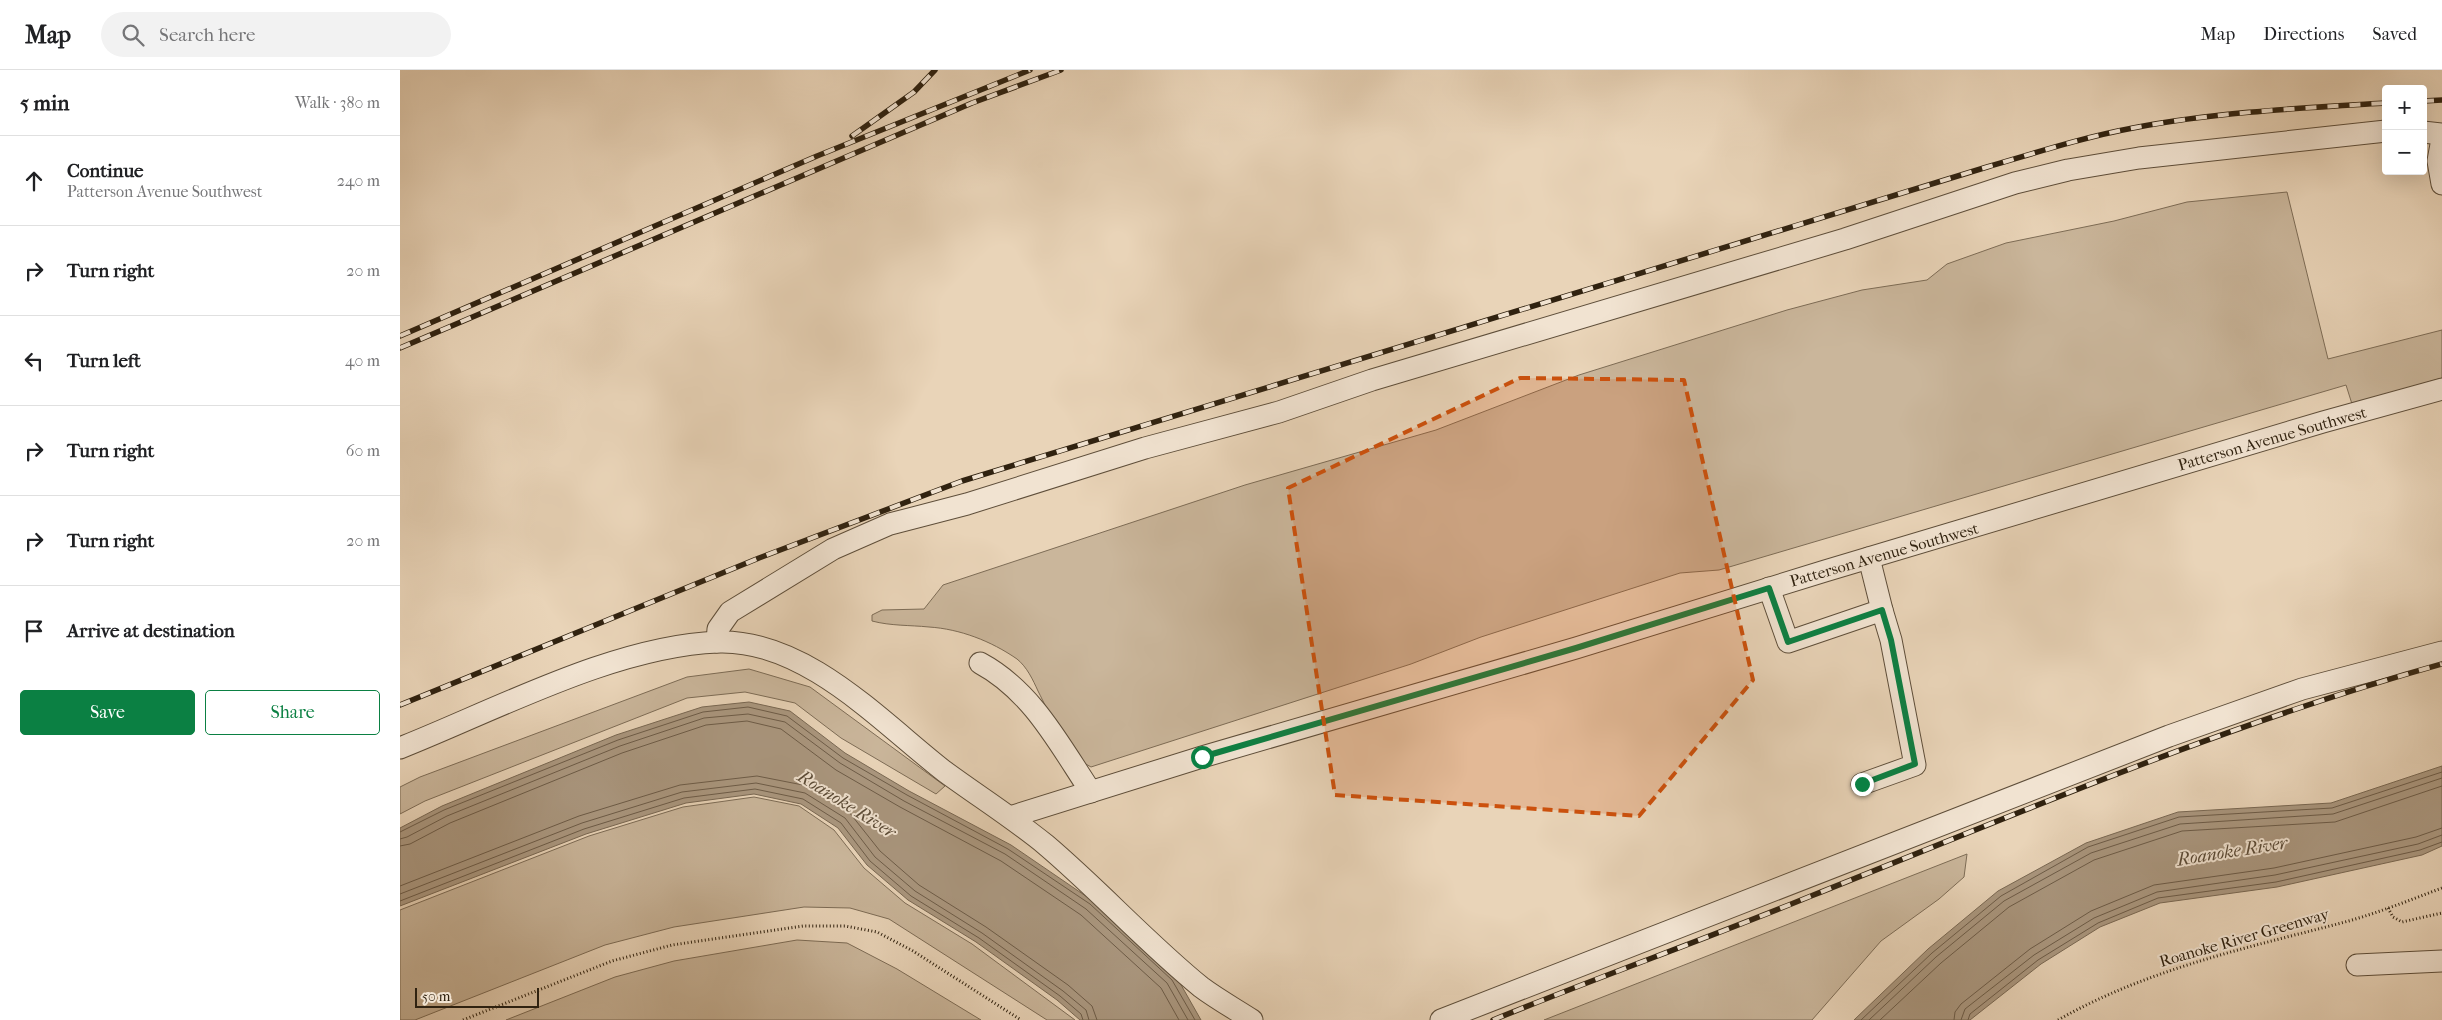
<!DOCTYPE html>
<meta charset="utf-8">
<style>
:root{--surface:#fff;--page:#f2f2f2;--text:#202124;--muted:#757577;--line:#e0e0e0;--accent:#0b8043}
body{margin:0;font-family:"IM FELL French Canon",serif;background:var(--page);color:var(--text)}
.controls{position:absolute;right:15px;top:15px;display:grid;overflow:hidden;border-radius:5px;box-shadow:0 5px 20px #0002}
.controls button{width:45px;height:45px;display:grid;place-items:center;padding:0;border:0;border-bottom:1px solid var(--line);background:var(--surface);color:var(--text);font:25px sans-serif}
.scale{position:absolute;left:15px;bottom:12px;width:124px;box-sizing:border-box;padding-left:5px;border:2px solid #302210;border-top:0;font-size:14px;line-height:18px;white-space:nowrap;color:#302210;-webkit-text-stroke:4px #f1e3d1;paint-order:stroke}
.stop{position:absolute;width:15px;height:15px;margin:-11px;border:4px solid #0b8043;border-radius:50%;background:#fff}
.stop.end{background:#0b8043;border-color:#fff;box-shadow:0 1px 5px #0008}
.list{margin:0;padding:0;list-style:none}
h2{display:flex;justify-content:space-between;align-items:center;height:65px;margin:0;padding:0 20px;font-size:21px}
h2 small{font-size:16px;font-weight:400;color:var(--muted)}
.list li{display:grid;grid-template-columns:32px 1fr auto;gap:15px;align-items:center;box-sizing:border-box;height:90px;padding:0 20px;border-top:1px solid var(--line)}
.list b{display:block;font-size:19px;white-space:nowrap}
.list p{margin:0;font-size:16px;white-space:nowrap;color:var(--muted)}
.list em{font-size:16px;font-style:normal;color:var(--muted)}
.actions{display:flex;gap:10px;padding:15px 20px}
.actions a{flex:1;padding:11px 0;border:1px solid var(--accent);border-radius:5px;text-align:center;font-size:18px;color:var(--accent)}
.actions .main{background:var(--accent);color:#fff}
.icon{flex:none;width:28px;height:28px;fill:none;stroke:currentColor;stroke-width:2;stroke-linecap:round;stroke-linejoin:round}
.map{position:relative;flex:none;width:2042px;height:950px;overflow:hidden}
header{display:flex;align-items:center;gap:30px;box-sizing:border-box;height:70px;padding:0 25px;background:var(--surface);border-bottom:1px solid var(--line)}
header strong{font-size:24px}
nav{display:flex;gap:28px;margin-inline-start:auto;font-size:18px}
.search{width:350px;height:45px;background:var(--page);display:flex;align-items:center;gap:12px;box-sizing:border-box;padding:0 18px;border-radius:28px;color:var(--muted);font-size:19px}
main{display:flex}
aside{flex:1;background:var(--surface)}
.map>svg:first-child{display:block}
</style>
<header>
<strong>Map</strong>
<div class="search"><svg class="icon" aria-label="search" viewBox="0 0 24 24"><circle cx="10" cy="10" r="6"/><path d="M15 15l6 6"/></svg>Search here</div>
<nav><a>Map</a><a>Directions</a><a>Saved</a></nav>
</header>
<main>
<aside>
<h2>5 min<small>Walk · 380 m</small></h2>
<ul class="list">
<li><svg class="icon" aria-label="ahead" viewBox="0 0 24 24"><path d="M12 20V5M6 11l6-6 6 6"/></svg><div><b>Continue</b><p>Patterson Avenue Southwest</p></div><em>240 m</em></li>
<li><svg class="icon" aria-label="right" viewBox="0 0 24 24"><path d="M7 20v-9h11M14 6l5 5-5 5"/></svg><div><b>Turn right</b></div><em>20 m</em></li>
<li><svg class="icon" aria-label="left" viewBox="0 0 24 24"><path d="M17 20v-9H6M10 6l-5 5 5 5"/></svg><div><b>Turn left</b></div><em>40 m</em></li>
<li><svg class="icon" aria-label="right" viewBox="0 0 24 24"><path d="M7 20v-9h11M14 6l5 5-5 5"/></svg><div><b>Turn right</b></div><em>60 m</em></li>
<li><svg class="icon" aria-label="right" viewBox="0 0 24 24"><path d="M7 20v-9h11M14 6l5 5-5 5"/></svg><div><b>Turn right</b></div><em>20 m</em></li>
<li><svg class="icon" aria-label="arrive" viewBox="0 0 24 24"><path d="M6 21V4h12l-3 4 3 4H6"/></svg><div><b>Arrive at destination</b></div></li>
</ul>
<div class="actions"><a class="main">Save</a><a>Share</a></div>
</aside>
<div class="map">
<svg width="2042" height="950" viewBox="0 0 2042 950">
<rect width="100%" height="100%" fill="#e9d4b8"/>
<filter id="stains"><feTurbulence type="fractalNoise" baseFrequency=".004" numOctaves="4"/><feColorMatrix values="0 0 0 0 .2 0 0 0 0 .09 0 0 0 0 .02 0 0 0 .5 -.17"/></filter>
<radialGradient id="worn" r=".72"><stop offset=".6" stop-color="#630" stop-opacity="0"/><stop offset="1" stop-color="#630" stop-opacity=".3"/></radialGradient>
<g fill="#cab69b" stroke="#7d6c56">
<path d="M 1887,122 L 1928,289 L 2042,260 L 2042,308 L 1952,334 L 1946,315 L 1319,500 L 1280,503 L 1081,567 L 1011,594 L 691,697 C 665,684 651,646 638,621 C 633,610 627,597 617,589 C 591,571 560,559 529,557 C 509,555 491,556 472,551 L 472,545 L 482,540 L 524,539 L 543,515 L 845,415 L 1036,360 L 1179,305 L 1387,240 L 1462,220 L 1527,210 L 1547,194 L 1606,173 L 1714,151 L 1787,132 Z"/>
<path d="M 349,599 L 410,617 L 545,716 L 536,724 L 441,668 L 395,633 L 345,622 L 287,628 L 25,731 L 0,744 L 0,717 L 20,707 L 287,607 Z"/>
<path d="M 354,727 L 399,736 L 434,760 L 464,798 L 505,833 L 572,874 L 675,950 L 647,950 L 489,849 L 450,838 L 404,837 L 274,857 L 205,875 L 15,950 L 0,950 L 0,840 L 189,766 L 283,737 Z"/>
<path d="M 1567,784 L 1564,807 L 1539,829 L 1481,871 L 1412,950 L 1144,950 Z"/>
<path d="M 397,870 L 447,873 L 497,899 L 581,950 L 106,950 L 215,907 L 274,891 Z"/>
</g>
<g fill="#aa977f" stroke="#796853">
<path d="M 349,632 L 390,641 L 445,683 L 509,721 L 611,775 L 693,831 L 776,906 L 801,950 L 680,950 L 657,930 L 576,872 L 508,830 L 467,795 L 438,758 L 401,734 L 354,724 L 286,733 L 186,764 L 0,836 L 0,758 L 42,736 L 216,665 L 302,637 Z"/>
<path d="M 2042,696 L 2042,776 L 2022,785 L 1877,817 L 1760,833 L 1700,857 L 1641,894 L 1570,950 L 1454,950 L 1528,879 L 1598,821 L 1686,773 L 1778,742 L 1931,733 Z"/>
</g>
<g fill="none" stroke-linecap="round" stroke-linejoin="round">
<g stroke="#6d5c48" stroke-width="1">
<path d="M 0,762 L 44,740 L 218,670 L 303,642 L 348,637 L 387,646 L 443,688 L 507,725 L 608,779 L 690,834 L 772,910 L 795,950"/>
<path d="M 0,769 L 7,767 L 47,746 L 220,676 L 304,648 L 348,644 L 385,652 L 440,693 L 504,731 L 605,784 L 686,839 L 767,913 L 788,950"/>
<path d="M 0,776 L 10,774 L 50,753 L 222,683 L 306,655 L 347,651 L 381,659 L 436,700 L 500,737 L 601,791 L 681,845 L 761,918 L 779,950"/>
<path d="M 0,816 L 179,746 L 280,715 L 357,706 L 408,716 L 449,742 L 480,781 L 519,815 L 586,857 L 668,915 L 692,936 L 697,950"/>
<path d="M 0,824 L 182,753 L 282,722 L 356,713 L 405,723 L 445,748 L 475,787 L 515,821 L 582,863 L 663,921 L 686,940 L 689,950"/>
<path d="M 0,831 L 184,759 L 284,728 L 355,719 L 403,729 L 441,753 L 470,791 L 511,826 L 579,868 L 660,926 L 681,944 L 683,950"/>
<path d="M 1461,950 L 1532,883 L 1601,826 L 1688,777 L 1779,747 L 1932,738 L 2042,702"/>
<path d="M 1469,950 L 1536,887 L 1604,831 L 1691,783 L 1780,754 L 1933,744 L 2042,708"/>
<path d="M 1480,950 L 1541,893 L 1609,837 L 1694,790 L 1782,761 L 1935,752 L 2042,716"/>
<path d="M 1554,950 L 1555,942 L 1561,934 L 1630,879 L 1691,841 L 1754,815 L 1874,798 L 2016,767 L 2042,758"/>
<path d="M 1561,950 L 1565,939 L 1634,885 L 1694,848 L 1757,822 L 1875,805 L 2018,774 L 2042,765"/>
<path d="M 1568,950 L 1570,944 L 1638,890 L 1698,853 L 1758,828 L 1876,812 L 2020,780 L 2042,772"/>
</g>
<defs>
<g id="minor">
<path d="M 2023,62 L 2042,64"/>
<path d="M 2042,69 L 2038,91 L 2042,114"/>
<path d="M 1369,518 L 1388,572 L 1482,540 L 1469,488"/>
<path d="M 317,572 L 318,559 L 330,542 L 433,479 L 490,454 L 567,434 L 745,378 L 879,342 L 972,310 L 1445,169 L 1615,113 L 1668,100 L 1739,88 L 1986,61"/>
<path d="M 580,593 C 632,621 659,674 691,722"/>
<path d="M 0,678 C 96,640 214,576 318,572 C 405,569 480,651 544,701 C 578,726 613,748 646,775 C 699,820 747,873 801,917 C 817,929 835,939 852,950"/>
<path d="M 1462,714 L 1515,695 L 1491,570 L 1482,540"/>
<path d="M 610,747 L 802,687 L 1176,578 L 1425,501 L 1923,352 L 2042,319"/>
<path d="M 1957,895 L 2042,891"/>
<path d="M 1041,950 L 1769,666 L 1902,619 L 2042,582"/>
</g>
</defs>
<use href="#minor" stroke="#5e4e3a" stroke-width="23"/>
<g stroke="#302210" stroke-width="3" stroke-dasharray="1 2.5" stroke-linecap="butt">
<path d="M 1988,838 L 1993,847 L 2002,852 L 2042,843"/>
<path d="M 63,950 L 212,891 L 272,875 L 403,856 L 445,856 L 477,862 L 513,881 L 621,950"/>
<path d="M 1658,950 C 1748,899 1846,878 1945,852 C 1978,843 2010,830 2042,818"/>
</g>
<use href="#minor" stroke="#f1e3d1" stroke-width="21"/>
<defs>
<g id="rail">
<path d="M 2023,31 L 2042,30"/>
<path d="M 452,66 L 514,22 L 535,0"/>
<path d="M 0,266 L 417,86 L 630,0"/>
<path d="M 0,278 L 572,33 L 661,0"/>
<path d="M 0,635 L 359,488 L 562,411 L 1587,97 C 1635,83 1684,67 1733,58 C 1816,42 1902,38 1986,33"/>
<path d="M 1093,950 C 1198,907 1306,869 1411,826 C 1619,743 1826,654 2042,594"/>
</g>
</defs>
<use href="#rail" stroke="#302210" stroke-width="5.5"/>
<use href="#rail" stroke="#f1e3d1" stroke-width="4" stroke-dasharray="11" stroke-linecap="butt"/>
</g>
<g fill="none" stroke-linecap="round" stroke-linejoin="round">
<path stroke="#0b8043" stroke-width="6" d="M 802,687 L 1176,578 L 1369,518 L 1388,572 L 1482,540 L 1491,570 L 1515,694 L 1462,714"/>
</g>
<path fill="#cc510d" fill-opacity="0.2" stroke="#cc510d" stroke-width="4" stroke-dasharray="10 6" stroke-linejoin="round" d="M 1120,308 L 1284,310 L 1353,610 L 1239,746 L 935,725 L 888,418 Z"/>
<g text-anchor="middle" stroke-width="4" stroke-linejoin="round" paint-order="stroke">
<g font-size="16" fill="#302210" stroke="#f1e3d1">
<text transform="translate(1872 368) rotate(-16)" y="6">Patterson Avenue Southwest</text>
<text transform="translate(1484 484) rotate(-16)" y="6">Patterson Avenue Southwest</text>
<text transform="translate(1844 867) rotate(-16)" y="6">Roanoke River Greenway</text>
</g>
<g font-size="18" font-style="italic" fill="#5b4b37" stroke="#f1e3d1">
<text transform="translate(447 734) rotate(32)" y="6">Roanoke River</text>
<text transform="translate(1832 781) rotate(-9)" y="6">Roanoke River</text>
</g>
</g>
<rect width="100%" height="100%" filter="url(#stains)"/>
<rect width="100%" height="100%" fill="url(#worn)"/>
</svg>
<div class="controls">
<button>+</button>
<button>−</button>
</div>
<div class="scale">50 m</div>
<div class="stop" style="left:802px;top:687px"></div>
<div class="stop end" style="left:1462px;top:714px"></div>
</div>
</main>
